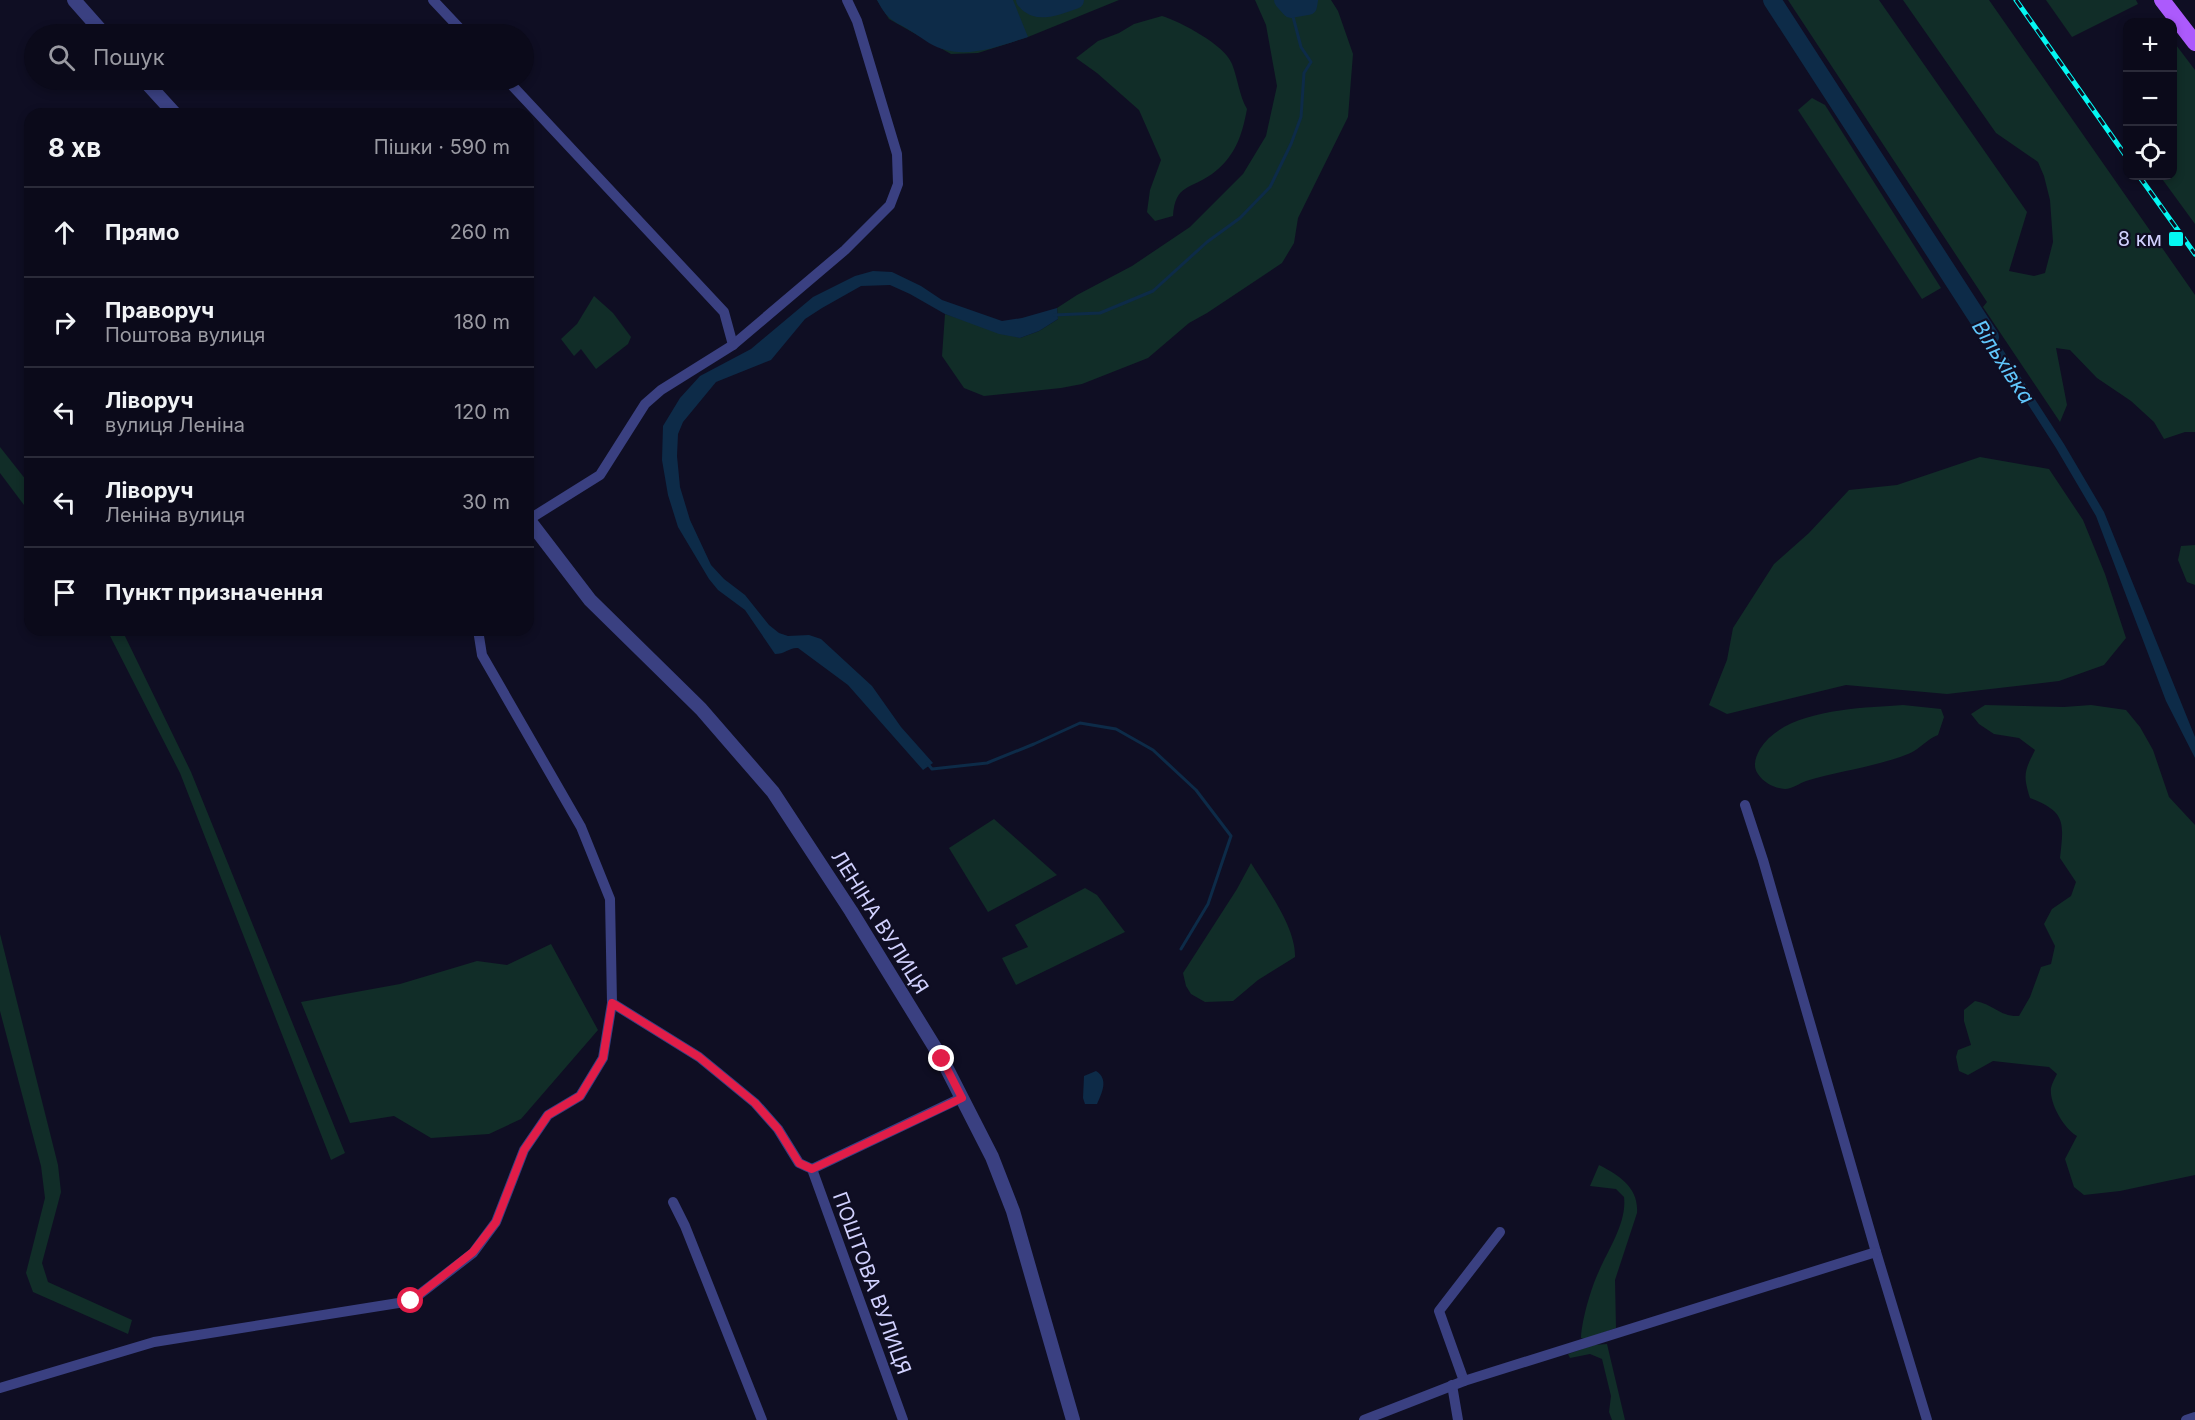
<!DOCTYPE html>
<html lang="uk">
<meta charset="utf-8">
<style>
:root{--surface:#0b0a1a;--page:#191827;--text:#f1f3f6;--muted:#9a9aa2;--line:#2b2b39}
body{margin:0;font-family:Inter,sans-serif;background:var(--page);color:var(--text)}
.controls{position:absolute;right:18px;top:18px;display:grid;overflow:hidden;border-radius:12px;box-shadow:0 3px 9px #0003}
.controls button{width:54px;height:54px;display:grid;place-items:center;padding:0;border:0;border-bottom:2px solid var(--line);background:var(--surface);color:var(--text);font:30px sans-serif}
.stop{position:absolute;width:18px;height:18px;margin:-14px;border:4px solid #e11d48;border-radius:50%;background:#fff}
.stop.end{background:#e11d48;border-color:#fff;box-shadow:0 2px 6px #0008}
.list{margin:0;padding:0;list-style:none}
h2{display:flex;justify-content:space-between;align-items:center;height:78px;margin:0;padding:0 24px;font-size:26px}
h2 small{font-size:20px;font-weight:400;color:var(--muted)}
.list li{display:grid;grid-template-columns:39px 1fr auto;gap:18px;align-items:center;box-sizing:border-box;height:90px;padding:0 24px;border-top:2px solid var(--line)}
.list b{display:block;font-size:22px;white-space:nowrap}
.list p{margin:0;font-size:20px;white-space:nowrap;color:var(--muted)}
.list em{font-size:20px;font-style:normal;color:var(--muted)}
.icon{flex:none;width:33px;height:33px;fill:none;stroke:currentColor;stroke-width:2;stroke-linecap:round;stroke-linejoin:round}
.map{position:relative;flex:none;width:2195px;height:1420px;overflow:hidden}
.search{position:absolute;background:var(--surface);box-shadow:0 3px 9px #0003;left:24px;top:24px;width:510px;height:66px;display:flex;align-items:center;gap:15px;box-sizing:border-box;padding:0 21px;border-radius:33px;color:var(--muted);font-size:22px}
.panel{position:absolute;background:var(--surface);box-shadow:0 3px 9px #0003;left:24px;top:108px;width:510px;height:528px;border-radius:18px}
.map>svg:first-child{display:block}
</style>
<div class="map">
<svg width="2195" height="1420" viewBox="0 0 2195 1420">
<rect width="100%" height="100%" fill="#0f0e23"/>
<g fill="#112d28">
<path d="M 877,0 L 1119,0 L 1028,37 L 978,53 L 951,54 L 889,19 Z"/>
<path d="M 1255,0 L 1331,0 L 1338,11 L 1353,54 L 1348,117 L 1298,218 L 1294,243 L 1282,263 L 1207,313 L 1189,323 L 1148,358 L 1082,384 L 1061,388 L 984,396 L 964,388 L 942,356 L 945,314 L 1020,338 L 1039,331 L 1058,319 L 1057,308 L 1077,295 L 1132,266 L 1190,227 L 1243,174 L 1266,136 L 1277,86 L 1266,25 Z"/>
<path d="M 1788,0 L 1879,0 L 2027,212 L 2009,271 L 2034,276 L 2045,273 L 2053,242 L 2050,200 L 2044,176 L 2038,162 L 1996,133 L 1903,0 L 1989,0 L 2195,295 L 2195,432 L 2185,432 L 2164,439 L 2154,422 L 2131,401 L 2097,378 L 2070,350 L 2056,348 L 2067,405 L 2060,422 L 1983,307 L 1987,302 Z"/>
<path d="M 2046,0 L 2136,0 L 2138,4 L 2072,37 Z"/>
<path d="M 1162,16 C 1181,22 1225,45 1232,64 C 1238,79 1239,95 1247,109 C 1242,136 1235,157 1212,174 C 1191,189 1175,184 1173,216 L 1155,221 L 1147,212 L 1150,190 L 1161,160 L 1139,110 L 1097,73 L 1076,58 L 1098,41 L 1119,33 L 1134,24 Z"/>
<path d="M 2173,41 L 2195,70 L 2195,224 L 2160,176 L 2172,176 Z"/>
<path d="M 1812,98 L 1825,105 L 1941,288 L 1922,299 L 1798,110 Z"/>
<path d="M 594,296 L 613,313 L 631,337 L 628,344 L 596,369 L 581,349 L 574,356 L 561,339 L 577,324 Z"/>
<path d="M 0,447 L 30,485 L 30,513 L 0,473 Z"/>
<path d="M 1980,457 L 2049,469 L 2083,520 L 2105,574 L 2126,638 L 2104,665 L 2059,681 L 1947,694 L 1846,685 L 1727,714 L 1709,705 L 1727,660 L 1733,628 L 1774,564 L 1809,533 L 1849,490 L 1897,485 Z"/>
<path d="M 2195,545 L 2195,585 L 2187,582 L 2178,560 L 2181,546 Z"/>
<path d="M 107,630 L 122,630 L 191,772 L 345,1153 L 331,1160 L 180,773 Z"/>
<path d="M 1903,705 L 1941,709 L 1944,717 L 1938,735 C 1927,739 1919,750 1908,754 C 1875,767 1839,771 1806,781 C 1800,783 1792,789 1785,789 C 1774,788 1764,783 1758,774 C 1752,766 1756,756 1760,749 C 1784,709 1861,708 1903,705 Z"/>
<path d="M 1985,705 L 2064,707 L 2091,705 L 2126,710 L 2140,727 L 2153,750 L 2169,797 L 2195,825 L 2195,1175 L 2120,1191 L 2084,1195 L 2074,1187 L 2065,1159 L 2077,1136 C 2064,1129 2049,1103 2051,1088 C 2052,1083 2055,1078 2057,1074 L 2049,1067 L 1993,1061 L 1968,1075 L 1959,1071 L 1956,1057 L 1958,1050 L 1971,1045 L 1964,1021 L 1964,1010 L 1975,1001 C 1993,1004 2000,1017 2019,1016 L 2030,997 L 2041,967 L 2051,964 L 2055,946 L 2044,924 L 2052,909 L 2071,896 L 2076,882 L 2060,858 C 2064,822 2066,812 2030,798 C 2023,775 2024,772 2035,750 L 2019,738 L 1994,734 L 1979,724 L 1971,714 Z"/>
<path d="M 994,819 L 1057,875 L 988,912 L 949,848 Z"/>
<path d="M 1251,863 C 1267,889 1296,927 1295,957 L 1258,980 L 1233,1001 L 1205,1002 L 1191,994 L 1186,986 L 1183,973 L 1237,889 Z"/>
<path d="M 1085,888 L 1097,895 L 1125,932 L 1016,985 L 1002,958 L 1028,947 L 1015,925 Z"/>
<path d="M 0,934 L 58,1165 L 61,1192 L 42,1263 L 48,1282 L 132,1320 L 128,1334 L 33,1292 L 26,1273 L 45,1198 L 41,1166 L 0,1011 Z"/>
<path d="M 551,944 L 598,1030 L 521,1119 L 489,1134 L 431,1138 L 394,1116 L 350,1123 L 301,1002 L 400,984 L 477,961 L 507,965 Z"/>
<path d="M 1599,1165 C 1619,1175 1639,1188 1637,1213 L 1615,1280 L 1616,1328 L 1585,1339 L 1581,1338 C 1582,1319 1591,1288 1599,1271 C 1609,1248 1627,1222 1624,1197 L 1616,1189 L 1590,1186 Z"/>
<path d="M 1607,1344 L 1625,1420 L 1612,1420 L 1609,1412 L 1611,1396 L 1602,1359 L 1590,1354 L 1570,1358 L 1568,1354 L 1594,1345 Z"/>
</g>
<g fill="#0d2b48">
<path d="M 877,0 L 1013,0 L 1028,37 C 996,47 961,62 929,43 C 924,40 919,36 914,33 C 894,20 889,23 877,0 Z"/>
<path d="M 873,271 L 892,272 L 921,286 L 942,300 L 1002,321 L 1022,318 L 1057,308 L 1058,319 L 1039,331 L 1020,338 L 999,334 L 945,314 L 910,294 L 890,285 L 861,286 L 822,308 L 805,319 L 771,360 L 716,382 L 683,422 L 678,434 L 677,456 L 680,487 L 690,520 L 711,565 L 724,579 L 745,595 L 769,625 L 779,633 L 788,636 L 809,635 L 821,639 L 872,686 L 901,727 L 933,763 L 923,770 L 848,685 L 798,648 C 790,647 785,654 775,654 L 745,610 L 718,590 L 709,579 L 678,527 L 668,495 L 662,460 L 663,426 L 680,398 L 700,376 L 751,349 L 813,297 L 855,276 Z"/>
<path d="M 1981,316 L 2064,444 L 2104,512 L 2195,737 L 2195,758 L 2166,701 L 2096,516 L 2056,448 L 1974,320 Z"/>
<path d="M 1096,1071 C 1109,1079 1102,1093 1097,1104 L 1085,1104 L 1083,1098 L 1084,1076 Z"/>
</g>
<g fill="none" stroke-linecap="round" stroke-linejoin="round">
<g stroke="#0d2b48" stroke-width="3">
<path d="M 1054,315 L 1100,313 L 1153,291 L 1207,242 L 1240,218 L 1270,187 L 1291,144 L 1301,117 L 1304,73 L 1311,62 L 1301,47 L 1291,9"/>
<path d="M 927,763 L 932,769 L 987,763 L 1034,744 L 1080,723 L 1116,729 L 1153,750 L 1196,790 L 1231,836 L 1208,904 L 1181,949"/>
</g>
<g stroke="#0d2b48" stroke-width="18">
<path d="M 1025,0 C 1038,16 1059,5 1075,0"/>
<path d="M 1283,0 L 1291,9 L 1308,6 L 1309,0"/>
<path d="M 1772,0 L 1990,337"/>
</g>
<g stroke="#3a4081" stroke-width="10">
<path d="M 433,0 L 465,34"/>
<path d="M 507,80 L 724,312 L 733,345"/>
<path d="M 528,520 L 600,475 L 645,404 L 661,390 L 733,345 L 845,250 L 890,205 L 898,184 L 897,154 L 857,21 L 847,0"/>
<path d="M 1745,805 L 1763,860 L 1876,1252 L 1927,1420"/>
<path d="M 612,1003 L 699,1057 L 755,1103 L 778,1129 L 799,1163 L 812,1169 L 903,1420"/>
<path d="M 812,1169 L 961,1098"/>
<path d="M 673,1202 L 685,1226 L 762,1420"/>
<path d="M 1464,1381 L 1439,1311 L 1500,1232"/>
<path d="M 1452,1385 L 1458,1420"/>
<path d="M 0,1388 L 154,1342 L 411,1301 L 473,1253 L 496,1222 L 524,1150 L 548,1115 L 580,1096 L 603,1058 L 612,1003 L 610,899 L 581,827 L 482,655 L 478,630"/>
<path d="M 1364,1420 L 1464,1381 L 1876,1252"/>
<path d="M 2186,1420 L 2195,1417"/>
</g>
<g stroke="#3a4081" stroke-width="14">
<path d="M 74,0 L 104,34"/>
<path d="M 144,80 L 175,114"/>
<path d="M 528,519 L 590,600 L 701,709 L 773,792 L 851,911 L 942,1059 L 992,1157 L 1013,1211 L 1073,1420"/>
</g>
<path stroke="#ac5afc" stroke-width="16" d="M 2162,0 L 2195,43"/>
<defs>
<g id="rail">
<path d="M 2016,0 L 2128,159"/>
<path d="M 2139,176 L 2195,254"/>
</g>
</defs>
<use href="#rail" stroke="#04f7f2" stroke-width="5"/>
<use href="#rail" stroke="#0f0e23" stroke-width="3" stroke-dasharray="9" stroke-linecap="butt"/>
</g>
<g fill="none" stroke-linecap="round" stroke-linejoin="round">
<path stroke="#e11d48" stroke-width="8" d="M 411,1301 L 473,1252 L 496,1222 L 524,1150 L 548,1115 L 580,1096 L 603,1058 L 612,1003 L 699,1057 L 755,1103 L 778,1129 L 799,1163 L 812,1169 L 962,1098 L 942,1059"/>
</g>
<rect fill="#04f7f2" stroke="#0f0e23" stroke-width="2" x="2168" y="231" width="16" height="16" rx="3"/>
<g text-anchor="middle" stroke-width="4.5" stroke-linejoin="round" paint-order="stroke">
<g font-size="20" fill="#d1d1fe" stroke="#0f0e23" text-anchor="end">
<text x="2162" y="246">8 км</text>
</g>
<g font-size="20" fill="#d1d1fe" stroke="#0f0e23">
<text transform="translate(880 922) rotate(58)" y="7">ЛЕНІНА ВУЛИЦЯ</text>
<text transform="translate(872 1283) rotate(70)" y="7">ПОШТОВА ВУЛИЦЯ</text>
</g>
<g font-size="21" font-style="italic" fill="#61c7fc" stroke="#0f0e23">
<text transform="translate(2003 362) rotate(57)" y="7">Вільхівка</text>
</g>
</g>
</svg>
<div class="controls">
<button>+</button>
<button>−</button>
<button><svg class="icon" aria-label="locate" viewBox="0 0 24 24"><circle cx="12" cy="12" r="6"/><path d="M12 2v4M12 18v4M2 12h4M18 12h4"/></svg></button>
</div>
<div class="stop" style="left:411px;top:1301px"></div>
<div class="stop end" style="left:942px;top:1059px"></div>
<div class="search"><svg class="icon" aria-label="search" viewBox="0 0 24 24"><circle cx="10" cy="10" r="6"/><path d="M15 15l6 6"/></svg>Пошук</div>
<section class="panel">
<h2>8 хв<small>Пішки · 590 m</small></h2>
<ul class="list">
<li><svg class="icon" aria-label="ahead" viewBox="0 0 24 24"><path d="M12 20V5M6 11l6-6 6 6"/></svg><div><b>Прямо</b></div><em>260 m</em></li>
<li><svg class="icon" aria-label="right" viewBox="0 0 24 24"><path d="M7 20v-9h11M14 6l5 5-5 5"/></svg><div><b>Праворуч</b><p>Поштова вулиця</p></div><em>180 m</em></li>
<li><svg class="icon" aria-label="left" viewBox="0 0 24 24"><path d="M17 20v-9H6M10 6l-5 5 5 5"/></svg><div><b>Ліворуч</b><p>вулиця Леніна</p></div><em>120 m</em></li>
<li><svg class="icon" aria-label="left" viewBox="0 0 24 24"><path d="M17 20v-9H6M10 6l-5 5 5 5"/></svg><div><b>Ліворуч</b><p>Леніна вулиця</p></div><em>30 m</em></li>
<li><svg class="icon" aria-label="arrive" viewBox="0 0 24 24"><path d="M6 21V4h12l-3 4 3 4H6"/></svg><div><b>Пункт призначення</b></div></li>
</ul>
</section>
</div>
